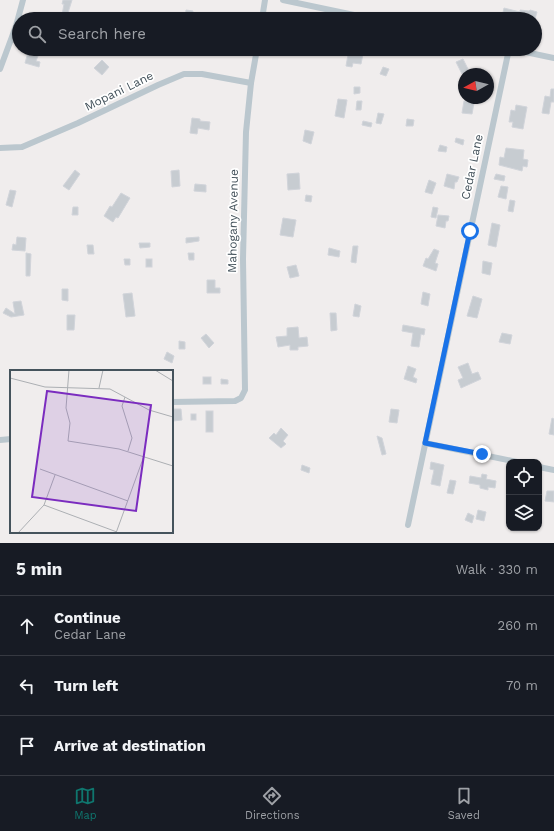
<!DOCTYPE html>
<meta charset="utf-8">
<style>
:root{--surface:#171b24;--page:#20242c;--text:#f1f3f6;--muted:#9ea1a6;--line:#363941;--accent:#0f766e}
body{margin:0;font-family:"Work Sans",sans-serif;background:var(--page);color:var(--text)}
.controls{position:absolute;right:12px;bottom:12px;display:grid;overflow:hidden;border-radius:8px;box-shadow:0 1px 3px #0004}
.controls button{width:36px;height:36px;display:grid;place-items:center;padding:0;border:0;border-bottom:1px solid var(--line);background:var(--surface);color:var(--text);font:20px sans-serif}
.compass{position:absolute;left:458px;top:68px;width:36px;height:36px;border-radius:50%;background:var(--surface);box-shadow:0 1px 3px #0004;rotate:262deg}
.stop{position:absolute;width:12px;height:12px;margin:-9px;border:3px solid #1a73e8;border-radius:50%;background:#fff}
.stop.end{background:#1a73e8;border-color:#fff;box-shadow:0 1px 4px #0008}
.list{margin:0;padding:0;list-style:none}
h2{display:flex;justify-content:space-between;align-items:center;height:52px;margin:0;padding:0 16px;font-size:17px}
h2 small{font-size:13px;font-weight:400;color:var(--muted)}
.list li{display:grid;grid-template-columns:26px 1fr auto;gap:12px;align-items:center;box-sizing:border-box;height:60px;padding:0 16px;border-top:1px solid var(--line)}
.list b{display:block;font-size:15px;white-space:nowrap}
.list p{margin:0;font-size:13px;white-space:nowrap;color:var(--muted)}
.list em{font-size:13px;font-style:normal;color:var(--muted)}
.icon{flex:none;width:22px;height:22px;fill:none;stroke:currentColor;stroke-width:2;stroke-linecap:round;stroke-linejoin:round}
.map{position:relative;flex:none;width:554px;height:543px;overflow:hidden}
.search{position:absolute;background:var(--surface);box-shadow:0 1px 3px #0004;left:12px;right:12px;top:12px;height:44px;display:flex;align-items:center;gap:10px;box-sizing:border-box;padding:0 14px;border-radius:22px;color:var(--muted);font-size:15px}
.sheet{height:232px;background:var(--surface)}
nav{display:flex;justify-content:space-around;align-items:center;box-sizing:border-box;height:56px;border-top:1px solid var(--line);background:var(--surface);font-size:11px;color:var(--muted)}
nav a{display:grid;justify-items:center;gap:2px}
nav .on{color:var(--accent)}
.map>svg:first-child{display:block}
</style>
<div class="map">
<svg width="554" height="543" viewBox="0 0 554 543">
<rect width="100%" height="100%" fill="#f0eded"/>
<g fill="#c7ccd1" stroke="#d1d4da">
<path d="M 63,0 L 72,0 L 67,16 L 62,15 L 64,4 L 62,4 Z"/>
<path d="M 504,8 L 520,12 L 520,10 L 529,11 L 530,10 L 537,12 L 535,19 L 526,18 L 525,19 L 510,19 L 502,17 Z"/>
<path d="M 186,10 L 193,11 L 192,19 L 185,19 Z"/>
<path d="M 179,14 L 181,19 L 167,19 L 167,18 Z"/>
<path d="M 29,49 L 38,49 L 38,51 L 40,51 L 36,61 L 40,62 L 39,67 L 25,63 Z"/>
<path d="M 349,49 L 364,49 L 361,64 L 353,63 L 352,67 L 346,66 Z"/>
<path d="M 463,59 L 469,71 L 462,74 L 456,62 Z"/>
<path d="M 102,60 L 109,67 L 102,75 L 94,68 Z"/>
<path d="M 383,67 L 389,69 L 386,76 L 380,74 Z"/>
<path d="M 354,87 L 360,87 L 360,93 L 354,94 Z"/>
<path d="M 551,89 L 554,89 L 554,102 L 551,102 L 549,114 L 542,113 L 545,96 L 550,97 Z"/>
<path d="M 338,99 L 347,100 L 344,118 L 335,116 Z"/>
<path d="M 357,101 L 362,101 L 361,110 L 356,110 Z"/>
<path d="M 464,101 L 474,103 L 472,114 L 462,113 Z"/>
<path d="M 516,105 L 527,107 L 523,129 L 512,127 L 513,122 L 509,122 L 511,110 L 515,111 Z"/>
<path d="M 378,113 L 384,114 L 381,124 L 376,123 Z"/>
<path d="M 192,118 L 200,119 L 200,121 L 210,122 L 209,130 L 198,128 L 197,134 L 190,133 Z"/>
<path d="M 407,119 L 414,120 L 413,126 L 406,126 Z"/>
<path d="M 363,121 L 372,123 L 371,127 L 362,125 Z"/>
<path d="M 305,130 L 314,132 L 311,144 L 303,141 Z"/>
<path d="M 456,138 L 464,140 L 463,145 L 455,142 Z"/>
<path d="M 440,145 L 447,147 L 446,152 L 438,151 Z"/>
<path d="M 506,148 L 524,150 L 523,159 L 528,160 L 527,167 L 523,166 L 522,171 L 499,165 L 500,157 L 504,158 Z"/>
<path d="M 75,170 L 80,174 L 69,190 L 63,186 Z"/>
<path d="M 179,170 L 180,186 L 172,187 L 171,171 Z"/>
<path d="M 299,173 L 300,189 L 288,190 L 287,174 Z"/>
<path d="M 447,174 L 459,177 L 457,182 L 455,182 L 454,189 L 444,186 Z"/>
<path d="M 496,174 L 505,176 L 504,181 L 494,179 Z"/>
<path d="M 429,180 L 436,183 L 432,194 L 425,192 Z"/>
<path d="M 195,184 L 206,185 L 206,192 L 194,191 Z"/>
<path d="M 501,186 L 508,187 L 506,199 L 498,197 Z"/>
<path d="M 10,190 L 16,191 L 12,207 L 6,205 Z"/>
<path d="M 121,193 L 130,198 L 118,218 L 116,217 L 113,222 L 104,216 L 110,206 L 112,207 Z"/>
<path d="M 306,195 L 312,196 L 311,202 L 305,201 Z"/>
<path d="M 510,200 L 515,201 L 513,212 L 508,211 Z"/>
<path d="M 73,207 L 78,207 L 78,215 L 72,215 Z"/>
<path d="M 433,207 L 438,208 L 436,218 L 431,217 Z"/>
<path d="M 438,215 L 449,216 L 448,221 L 446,221 L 445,228 L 436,226 Z"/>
<path d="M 283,218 L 296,220 L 293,237 L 280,235 Z"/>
<path d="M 492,223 L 500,225 L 496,247 L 488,245 Z"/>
<path d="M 17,237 L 26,238 L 25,251 L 12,250 L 13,244 L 16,245 Z"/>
<path d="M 199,237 L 199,241 L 186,243 L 186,238 Z"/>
<path d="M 139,243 L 150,243 L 150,247 L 140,248 Z"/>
<path d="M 87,245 L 93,245 L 94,254 L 88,254 Z"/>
<path d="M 353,246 L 358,246 L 356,263 L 351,262 Z"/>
<path d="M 329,248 L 340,251 L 339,257 L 328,255 Z"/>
<path d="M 434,249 L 439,251 L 435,263 L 438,264 L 436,271 L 423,266 L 426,258 L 428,259 Z"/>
<path d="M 26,253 L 31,254 L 30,276 L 26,276 Z"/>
<path d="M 188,253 L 194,253 L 194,260 L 189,260 Z"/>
<path d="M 124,259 L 130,259 L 130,265 L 125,265 Z"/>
<rect x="146" y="259" width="6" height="8"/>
<path d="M 483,261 L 492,263 L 490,275 L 482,273 Z"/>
<path d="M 296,265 L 299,276 L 290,278 L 287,267 Z"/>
<path d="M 207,280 L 215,280 L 215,288 L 220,288 L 220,293 L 207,293 Z"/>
<path d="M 62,289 L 68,289 L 68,301 L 62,300 Z"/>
<path d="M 423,292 L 430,294 L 428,306 L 421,304 Z"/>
<path d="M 132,293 L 135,316 L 126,317 L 123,294 Z"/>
<path d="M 473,296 L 482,299 L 477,318 L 467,316 Z"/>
<path d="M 21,301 L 24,315 L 11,317 L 3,313 L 6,308 L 15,314 L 13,302 Z"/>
<path d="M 355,304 L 361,306 L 359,317 L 353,316 Z"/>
<path d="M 330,313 L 336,313 L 337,330 L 331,331 Z"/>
<path d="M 67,315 L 75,315 L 74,330 L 67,330 Z"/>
<path d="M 403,325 L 425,329 L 424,335 L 421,334 L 419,347 L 411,346 L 413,333 L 402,331 Z"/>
<path d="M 298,327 L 299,338 L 307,337 L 308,346 L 298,347 L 298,350 L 290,350 L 290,345 L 278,347 L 276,337 L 287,336 L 287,328 Z"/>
<path d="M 502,333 L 512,335 L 510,344 L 499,342 Z"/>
<path d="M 206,334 L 214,343 L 209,348 L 201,338 Z"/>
<path d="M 179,341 L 185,342 L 185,349 L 179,349 Z"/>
<path d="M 167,352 L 174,356 L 172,363 L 164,359 Z"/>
<path d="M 468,363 L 472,374 L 478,372 L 481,379 L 461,388 L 458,380 L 463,378 L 458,367 Z"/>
<path d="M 408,366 L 416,369 L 413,377 L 417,379 L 416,383 L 404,379 Z"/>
<rect x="203" y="377" width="8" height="7"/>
<path d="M 221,379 L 228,380 L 228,384 L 221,384 Z"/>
<path d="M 172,409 L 181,409 L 182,420 L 173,421 Z"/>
<path d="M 391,409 L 399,410 L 397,423 L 389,422 Z"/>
<rect x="206" y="411" width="7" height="21"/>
<rect x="191" y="414" width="5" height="6"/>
<path d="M 552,418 L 554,419 L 554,435 L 549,434 Z"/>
<path d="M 281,428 L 288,435 L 283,441 L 286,444 L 281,448 L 269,438 L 274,433 L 276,435 Z"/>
<path d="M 377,436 L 382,438 L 386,454 L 382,455 Z"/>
<path d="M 431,462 L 444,465 L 440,486 L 431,484 L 434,470 L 430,469 Z"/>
<path d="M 302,465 L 310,468 L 309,473 L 301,470 Z"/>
<path d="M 482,474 L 487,475 L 486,479 L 496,481 L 495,488 L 488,487 L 488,490 L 480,488 L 480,485 L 469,483 L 470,476 L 481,478 Z"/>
<path d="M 450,480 L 456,481 L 453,494 L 447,493 Z"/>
<path d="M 547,491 L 554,491 L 554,502 L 545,501 Z"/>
<path d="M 478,510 L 486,512 L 484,521 L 476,519 Z"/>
<path d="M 468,513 L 474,516 L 472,523 L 465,520 Z"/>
</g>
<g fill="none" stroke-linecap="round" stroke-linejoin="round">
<g stroke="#bbc7ce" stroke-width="6">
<path d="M 283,0 L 373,19"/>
<path d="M 262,19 L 265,0"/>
<path d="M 511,49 L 554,58"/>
<path d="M 0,69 L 16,26 L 23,0"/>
<path d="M 0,148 L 22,147 L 78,123 L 158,85 L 184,74 L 202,74 L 251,83"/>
<path d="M 172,402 L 235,401 L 241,398 L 245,390 L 243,259 L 246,132 L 251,83 L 257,49"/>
<path d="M 0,440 L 11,439"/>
<path d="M 425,443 L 517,462"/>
<path d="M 539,467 L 554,470"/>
<path d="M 408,525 L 509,49"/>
</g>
</g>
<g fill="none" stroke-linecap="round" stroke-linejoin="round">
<path stroke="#1a73e8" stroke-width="5" d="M 470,231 L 425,443 L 482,454"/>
</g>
<g text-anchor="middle" stroke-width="3.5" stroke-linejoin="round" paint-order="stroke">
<g font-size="12" fill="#45535c" stroke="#fff">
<text transform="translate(119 91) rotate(-26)" y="4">Mopani Lane</text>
<text transform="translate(472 167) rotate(-78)" y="4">Cedar Lane</text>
<text transform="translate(233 221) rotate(-89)" y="4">Mahogany Avenue</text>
</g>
</g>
<g transform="translate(10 370)">
<rect width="163" height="163" fill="#f0eded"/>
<path fill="none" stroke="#acafb3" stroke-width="1" d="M 59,0 L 56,38 L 60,53 L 58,71 L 109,79 L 163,96M 145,0 L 163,11M 0,8 L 35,17 L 100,19 L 139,40 L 163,47M 89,18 L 93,0M 115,27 L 112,36 L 122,68 L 118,81M 30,99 L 118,131M 34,135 L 107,162M 8,163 L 34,135 L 45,105M 106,163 L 134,86"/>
<path fill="#7b2cbf" fill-opacity="0.15" stroke="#7b2cbf" stroke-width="2" d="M 37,21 L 141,35 L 126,141 L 22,127 Z"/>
<rect width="163" height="163" fill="none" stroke="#45535c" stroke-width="2"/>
</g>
</svg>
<div class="controls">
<button><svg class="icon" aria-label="locate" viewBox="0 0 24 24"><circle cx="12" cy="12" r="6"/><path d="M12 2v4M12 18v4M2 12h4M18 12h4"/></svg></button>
<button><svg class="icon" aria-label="layers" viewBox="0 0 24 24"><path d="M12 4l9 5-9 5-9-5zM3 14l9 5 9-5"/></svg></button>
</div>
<svg class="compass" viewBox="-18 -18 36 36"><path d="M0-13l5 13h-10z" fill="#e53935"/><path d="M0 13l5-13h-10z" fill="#9ea1a6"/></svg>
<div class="stop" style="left:470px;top:231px"></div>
<div class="stop end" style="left:482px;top:454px"></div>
<div class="search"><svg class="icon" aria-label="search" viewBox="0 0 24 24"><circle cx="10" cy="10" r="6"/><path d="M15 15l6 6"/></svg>Search here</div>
</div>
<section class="sheet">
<h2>5 min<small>Walk · 330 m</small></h2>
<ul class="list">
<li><svg class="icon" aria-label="ahead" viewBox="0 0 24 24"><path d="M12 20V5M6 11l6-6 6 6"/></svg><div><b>Continue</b><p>Cedar Lane</p></div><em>260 m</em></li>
<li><svg class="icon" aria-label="left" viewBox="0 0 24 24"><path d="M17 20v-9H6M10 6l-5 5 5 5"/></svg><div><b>Turn left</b></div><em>70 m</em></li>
<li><svg class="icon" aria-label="arrive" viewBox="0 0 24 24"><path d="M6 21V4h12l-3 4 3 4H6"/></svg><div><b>Arrive at destination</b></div></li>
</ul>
</section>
<nav>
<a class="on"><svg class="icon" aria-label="map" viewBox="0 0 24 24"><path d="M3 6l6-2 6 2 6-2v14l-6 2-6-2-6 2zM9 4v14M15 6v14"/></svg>Map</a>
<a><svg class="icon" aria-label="directions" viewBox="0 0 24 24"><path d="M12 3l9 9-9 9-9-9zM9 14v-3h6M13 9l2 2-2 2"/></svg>Directions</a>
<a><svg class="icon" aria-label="saved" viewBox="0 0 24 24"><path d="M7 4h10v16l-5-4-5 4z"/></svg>Saved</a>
</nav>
